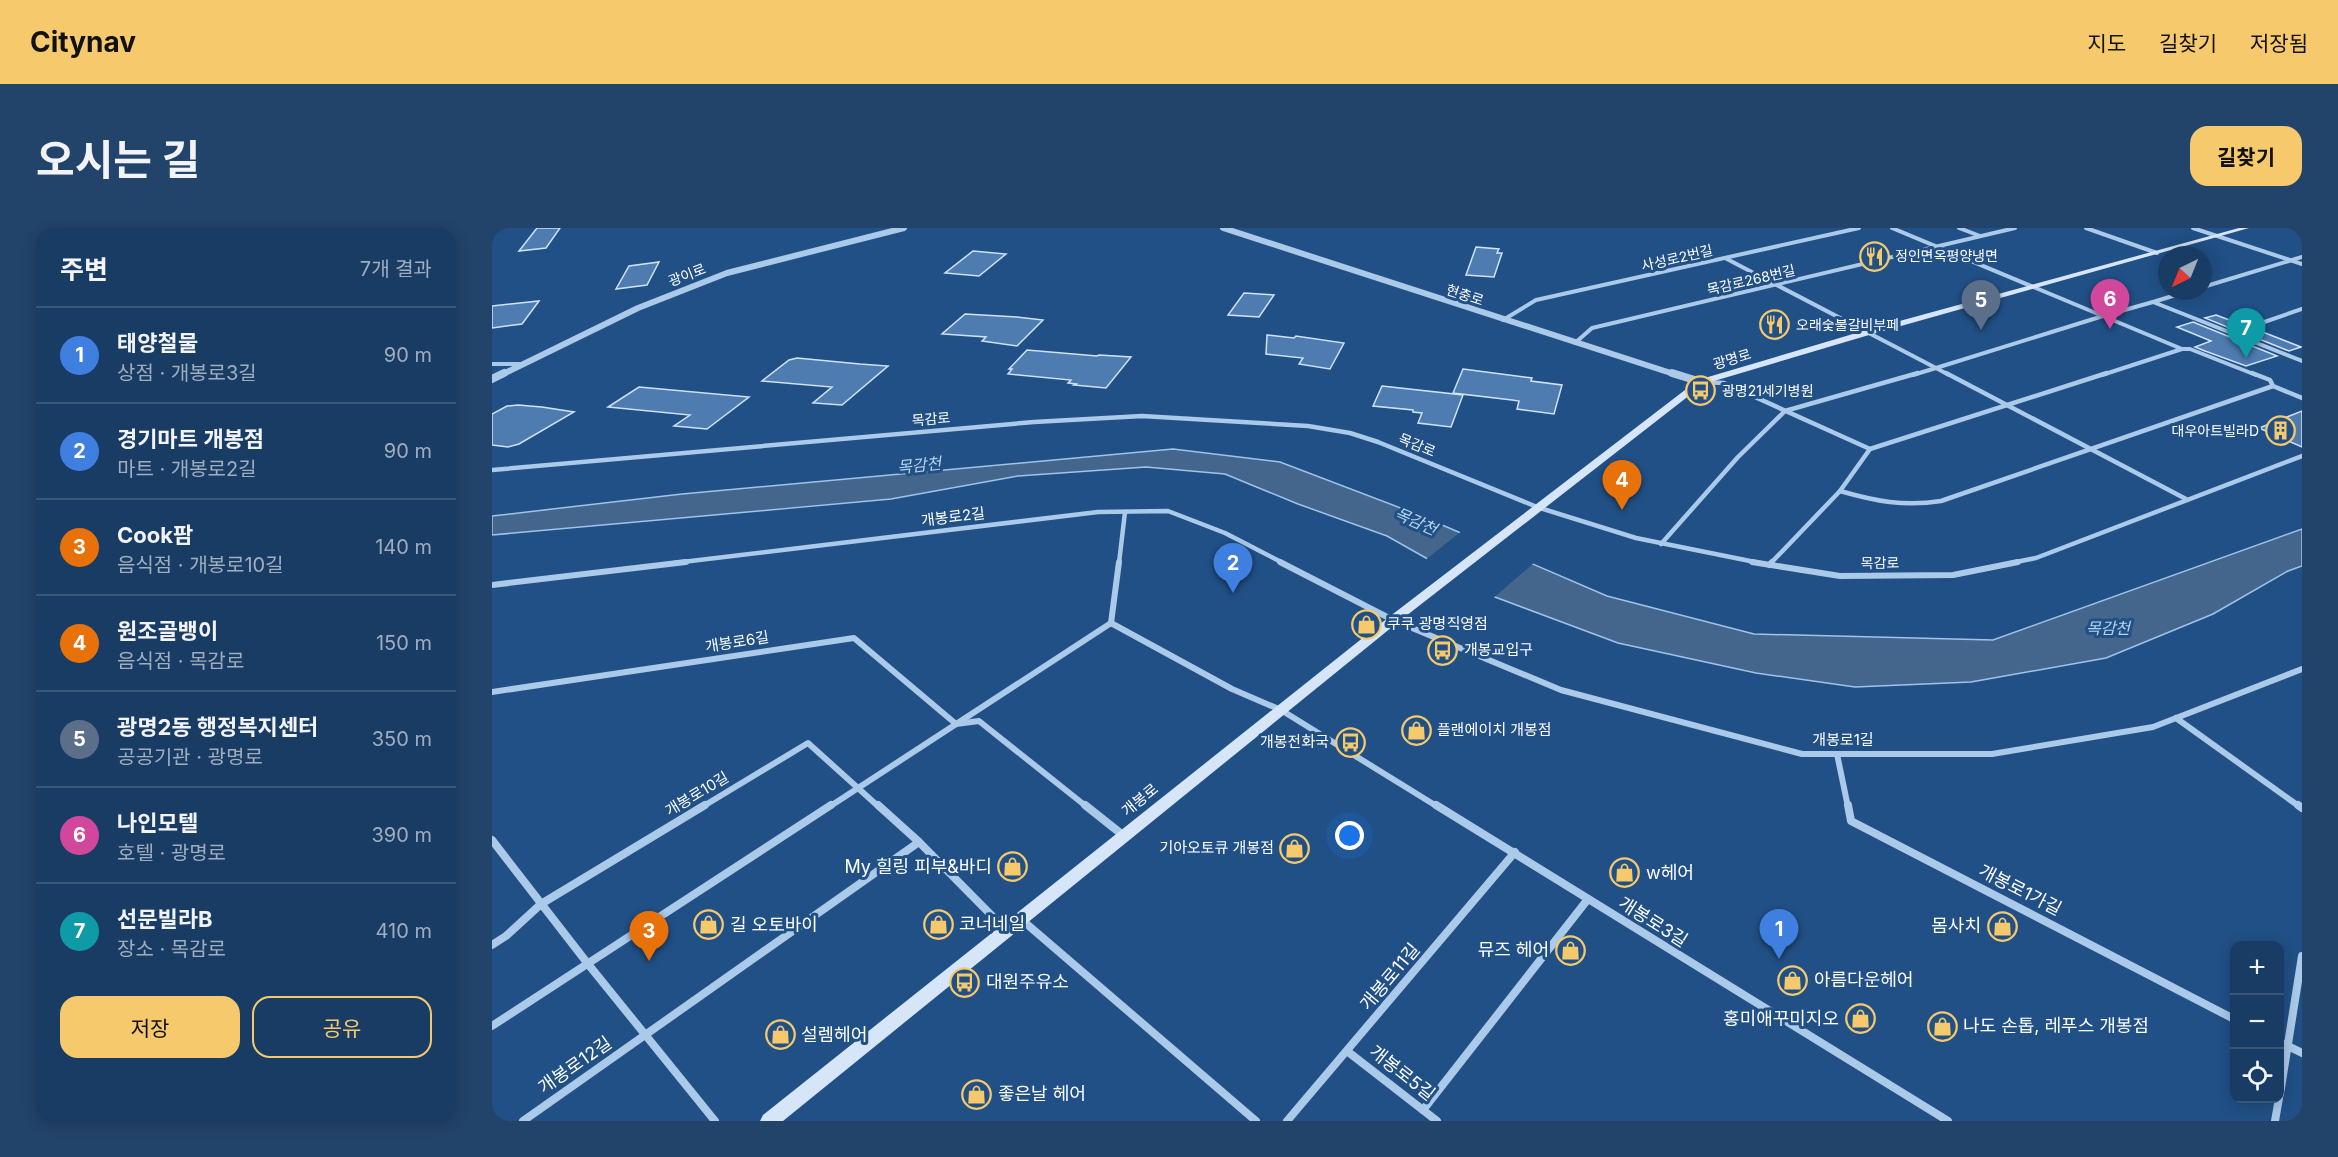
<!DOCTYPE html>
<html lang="ko">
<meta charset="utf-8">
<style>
:root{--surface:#193c64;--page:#22436a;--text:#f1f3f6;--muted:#9fadbf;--line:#375678;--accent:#f6ca6c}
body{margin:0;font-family:Inter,"Noto Sans KR",sans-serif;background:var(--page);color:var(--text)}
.controls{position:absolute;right:18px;bottom:18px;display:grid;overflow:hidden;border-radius:12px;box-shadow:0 3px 15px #0003}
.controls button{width:54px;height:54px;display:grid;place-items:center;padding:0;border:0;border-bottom:2px solid var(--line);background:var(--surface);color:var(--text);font:30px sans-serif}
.compass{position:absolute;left:1666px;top:18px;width:54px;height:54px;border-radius:50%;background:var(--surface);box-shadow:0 3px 15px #0003;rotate:223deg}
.you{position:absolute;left:858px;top:608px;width:21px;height:21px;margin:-15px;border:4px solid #fff;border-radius:50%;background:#1a73e8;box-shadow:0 0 0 9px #1a73e833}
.badge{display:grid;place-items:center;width:39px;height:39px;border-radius:50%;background:var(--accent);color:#fff;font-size:20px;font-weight:700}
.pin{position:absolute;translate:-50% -50px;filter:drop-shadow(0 2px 3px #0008)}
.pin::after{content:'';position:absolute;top:32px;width:21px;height:18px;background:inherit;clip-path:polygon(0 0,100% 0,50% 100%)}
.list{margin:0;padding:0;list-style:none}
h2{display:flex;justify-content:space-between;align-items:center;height:78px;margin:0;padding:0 24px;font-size:26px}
h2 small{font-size:20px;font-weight:400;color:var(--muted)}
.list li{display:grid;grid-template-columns:39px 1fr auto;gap:18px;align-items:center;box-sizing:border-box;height:96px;padding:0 24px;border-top:2px solid var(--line)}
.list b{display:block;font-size:22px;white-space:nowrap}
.list p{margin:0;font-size:20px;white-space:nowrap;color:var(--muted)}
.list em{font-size:20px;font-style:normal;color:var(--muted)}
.actions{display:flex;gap:12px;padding:18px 24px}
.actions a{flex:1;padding:14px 0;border:2px solid var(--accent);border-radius:18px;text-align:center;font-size:21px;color:var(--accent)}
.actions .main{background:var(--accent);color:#111}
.icon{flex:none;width:33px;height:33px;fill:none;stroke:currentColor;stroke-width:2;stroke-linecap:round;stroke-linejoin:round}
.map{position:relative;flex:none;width:1810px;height:893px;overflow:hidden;border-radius:18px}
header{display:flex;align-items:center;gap:36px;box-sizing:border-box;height:84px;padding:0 30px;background:var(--accent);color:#111}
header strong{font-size:28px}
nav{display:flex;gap:33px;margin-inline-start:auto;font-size:21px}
.intro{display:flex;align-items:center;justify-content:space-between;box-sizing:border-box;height:144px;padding:0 36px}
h1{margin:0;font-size:42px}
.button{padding:15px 27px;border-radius:18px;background:var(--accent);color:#111;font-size:21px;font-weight:700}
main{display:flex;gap:36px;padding:0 36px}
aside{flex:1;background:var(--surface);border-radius:18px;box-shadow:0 3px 15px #0003}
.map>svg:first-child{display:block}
</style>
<header>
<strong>Citynav</strong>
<nav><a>지도</a><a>길찾기</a><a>저장됨</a></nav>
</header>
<div class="intro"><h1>오시는 길</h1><a class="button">길찾기</a></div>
<main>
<aside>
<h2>주변<small>7개 결과</small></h2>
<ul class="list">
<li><span class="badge" style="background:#3f7fe0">1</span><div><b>태양철물</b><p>상점 · 개봉로3길</p></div><em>90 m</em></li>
<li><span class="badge" style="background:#3f7fe0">2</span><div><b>경기마트 개봉점</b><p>마트 · 개봉로2길</p></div><em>90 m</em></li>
<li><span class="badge" style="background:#e8710a">3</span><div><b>Cook팜</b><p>음식점 · 개봉로10길</p></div><em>140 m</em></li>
<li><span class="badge" style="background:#e8710a">4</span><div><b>원조골뱅이</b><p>음식점 · 목감로</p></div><em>150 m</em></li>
<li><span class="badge" style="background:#5c6f8a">5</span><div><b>광명2동 행정복지센터</b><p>공공기관 · 광명로</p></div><em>350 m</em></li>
<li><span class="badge" style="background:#d1479c">6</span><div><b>나인모텔</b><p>호텔 · 광명로</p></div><em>390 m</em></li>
<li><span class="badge" style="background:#0f9aa8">7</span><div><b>선문빌라B</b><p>장소 · 목감로</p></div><em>410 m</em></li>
</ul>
<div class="actions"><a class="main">저장</a><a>공유</a></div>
</aside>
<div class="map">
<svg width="1810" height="893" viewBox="0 0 1810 893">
<rect width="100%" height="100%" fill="#215086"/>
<path fill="#44668c" stroke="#9fc4ea" stroke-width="1.5" d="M 681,221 L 788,234 L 927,287 L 1115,368 L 1262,406 L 1501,412 L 1810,301 L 1810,338 L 1796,343 L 1721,386 L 1614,430 L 1479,454 L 1363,459 L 1264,445 L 1126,415 L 1003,369 L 895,308 L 806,276 L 733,246 L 654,239 L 526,248 L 399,271 L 0,307 L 0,288 L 190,266 Z"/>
<path fill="#215086" d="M 971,302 L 1043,334 L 1000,371 L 932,333 Z"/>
<g fill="#4e7cb0" stroke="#cfe2f7" stroke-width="1.5">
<path d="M 45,0 L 68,0 L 54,20 L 27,23 Z"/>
<path d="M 984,19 L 1007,21 L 1005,25 L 1010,25 L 1002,49 L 974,47 Z"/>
<path d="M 481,23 L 514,26 L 487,48 L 453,45 Z"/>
<path d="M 167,34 L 155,57 L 124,61 L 137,38 Z"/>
<path d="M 752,65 L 782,67 L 767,89 L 736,87 Z"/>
<path d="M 47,73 L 30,96 L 0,100 L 0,78 Z"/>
<path d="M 473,86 L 525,89 L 551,92 L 525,118 L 490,113 L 494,109 L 450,106 Z"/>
<path d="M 1724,87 L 1751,97 L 1740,101 L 1713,90 Z"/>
<path d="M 1701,94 L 1785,128 L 1754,138 L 1713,123 L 1703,119 L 1719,113 L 1685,99 Z"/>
<path d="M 1763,101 L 1809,119 L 1797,123 L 1752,105 Z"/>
<path d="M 775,107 L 802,110 L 804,108 L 852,115 L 838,141 L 807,136 L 811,130 L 774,126 Z"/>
<path d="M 535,122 L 605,128 L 607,127 L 639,129 L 614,160 L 582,157 L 584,156 L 576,155 L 579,152 L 516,146 L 520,141 L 517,141 Z"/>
<path d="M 305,130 L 368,136 L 396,138 L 350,177 L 321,175 L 340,159 L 270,153 L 297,132 Z"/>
<path d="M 971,141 L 1040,150 L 1039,153 L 1070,157 L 1062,186 L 1025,181 L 1027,173 L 1020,172 L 961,165 Z"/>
<path d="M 890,158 L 971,167 L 959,199 L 926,195 L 930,185 L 921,184 L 921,182 L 881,178 Z"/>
<path d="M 147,159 L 257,169 L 215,201 L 182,198 L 198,187 L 116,179 Z"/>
<path d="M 26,177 L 50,179 L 82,184 L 27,216 L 16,219 L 0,217 L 0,186 L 15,178 Z"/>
<path d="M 1810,183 L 1810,219 L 1767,200 Z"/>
</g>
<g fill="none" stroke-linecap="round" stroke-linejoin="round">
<g stroke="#abc9e9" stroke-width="4">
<path d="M 1400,0 L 1611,88 L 1661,74"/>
<path d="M 1467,0 L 1488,8"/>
<path d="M 1594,0 L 1665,25"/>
<path d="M 1701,0 L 1810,36"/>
<path d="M 1233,30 L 1444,140"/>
<path d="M 1711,59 L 1810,29"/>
<path d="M 1697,63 L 1661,74 L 1810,133"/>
<path d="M 1011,92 L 1044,72 L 1367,0"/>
<path d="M 1740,105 L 1810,81"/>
<path d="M 1083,115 L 1100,100 L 1523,0"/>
<path d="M 0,136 L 30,136"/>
<path d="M 1421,147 L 1444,140"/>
<path d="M 1457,147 L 1444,140 L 1611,88 L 1690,121 L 1698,121 L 1764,147"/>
<path d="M 1610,147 L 1690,121"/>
</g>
<g stroke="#abc9e9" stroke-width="4.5">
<path d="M 1454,145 L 1694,271"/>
<path d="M 1760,145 L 1778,152 L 1781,158 L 1810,170"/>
<path d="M 1210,154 L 1232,155 L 1378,221"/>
<path d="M 0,242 L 542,194 L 650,188 L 816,198 L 858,205 L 886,214 L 1045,279 L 1144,310 L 1268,335"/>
<path d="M 1348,263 C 1383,273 1412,279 1449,273 L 1781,158"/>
<path d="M 1169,316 L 1246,229 L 1293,183 L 1426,145"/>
<path d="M 182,335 L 606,284 L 676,283 L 733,305 L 791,335"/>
<path d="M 627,335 L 633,284"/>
<path d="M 1279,335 L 1348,263 L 1378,221 L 1615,145"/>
<path d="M 1519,335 L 1544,330 L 1810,228"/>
</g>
<g stroke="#abc9e9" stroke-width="6">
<path d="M 788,334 L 901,392 L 1069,462 L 1310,526 L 1500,526 L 1661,499 L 1810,441"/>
<path d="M 1260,334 L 1348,348 L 1461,347 L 1526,334"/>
<path d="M 1277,337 L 1280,334"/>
<path d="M 0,357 L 194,334"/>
<path d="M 619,395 L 740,461 L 789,482 L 946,579"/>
<path d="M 619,395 L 627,334"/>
<path d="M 0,464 L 362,410 L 464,496 L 487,493 L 595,579"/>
<path d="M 1684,490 L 1808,579"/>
<path d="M 1345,526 L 1356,579"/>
<path d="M 210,579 L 316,515 L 387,579"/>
<path d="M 337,579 L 619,395"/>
</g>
<g stroke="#abc9e9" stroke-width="8">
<path d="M 386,577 L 427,614 L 514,702"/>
<path d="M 593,577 L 632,608"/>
<path d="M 944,577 L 1456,893"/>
<path d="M 1356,577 L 1359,593 L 1742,791"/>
<path d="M 1806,577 L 1810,580"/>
<path d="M 0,612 L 96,736 L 223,893"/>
<path d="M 530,692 L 764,893"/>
<path d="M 0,717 L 14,708 L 49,676 L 213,577"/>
<path d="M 0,798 L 339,577"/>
<path d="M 1788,814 L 1810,825"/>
<path d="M 855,823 L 945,893"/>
<path d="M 1788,866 L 1810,728"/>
<path d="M 931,882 L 1096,671"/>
<path d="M 31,893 L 427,614"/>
<path d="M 795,893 L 1023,624"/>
<path d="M 1783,893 L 1787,870"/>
</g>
<g stroke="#abc9e9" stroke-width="6">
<path d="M 731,0 L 1185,147"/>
<path d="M 9,147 L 146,80 L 235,45 L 412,0"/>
</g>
<g stroke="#abc9e9" stroke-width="8">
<path d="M 1180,145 L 1209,154"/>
<path d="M 0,151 L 12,145"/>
</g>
<path fill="#d6e5f7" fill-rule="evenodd" d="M 1747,0 L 1757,0 L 1377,107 L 1212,156 L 905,395 L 291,893 L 268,893 L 271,887 L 897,389 L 1206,152 L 1371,103 Z"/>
</g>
<defs>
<symbol id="restaurant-ring" viewBox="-11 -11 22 22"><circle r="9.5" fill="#215086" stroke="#f6ca6c" stroke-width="1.5"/><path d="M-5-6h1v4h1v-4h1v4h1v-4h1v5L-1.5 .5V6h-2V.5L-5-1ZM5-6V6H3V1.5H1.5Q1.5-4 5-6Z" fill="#f6ca6c"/></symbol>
<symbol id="bus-ring" viewBox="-11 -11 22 22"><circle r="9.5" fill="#215086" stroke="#f6ca6c" stroke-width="1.5"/><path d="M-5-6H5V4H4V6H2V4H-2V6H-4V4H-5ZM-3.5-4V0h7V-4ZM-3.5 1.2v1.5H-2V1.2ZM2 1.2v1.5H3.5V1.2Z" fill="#f6ca6c"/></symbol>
<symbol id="building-ring" viewBox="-11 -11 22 22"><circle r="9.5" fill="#215086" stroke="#f6ca6c" stroke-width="1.5"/><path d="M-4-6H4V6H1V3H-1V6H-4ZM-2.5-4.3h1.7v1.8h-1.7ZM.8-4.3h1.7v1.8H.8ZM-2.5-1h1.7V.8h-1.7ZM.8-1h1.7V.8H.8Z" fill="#f6ca6c"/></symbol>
<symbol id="shop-ring" viewBox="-11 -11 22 22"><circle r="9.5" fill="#215086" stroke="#f6ca6c" stroke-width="1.5"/><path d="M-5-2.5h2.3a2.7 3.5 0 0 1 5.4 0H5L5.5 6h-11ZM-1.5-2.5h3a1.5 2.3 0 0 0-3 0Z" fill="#f6ca6c"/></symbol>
</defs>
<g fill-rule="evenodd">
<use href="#restaurant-ring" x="1366" y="12" width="33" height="33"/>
<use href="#restaurant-ring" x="1266" y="80" width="33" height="33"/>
<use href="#bus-ring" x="1192" y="146" width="33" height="33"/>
<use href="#building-ring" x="1772" y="186" width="33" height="33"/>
<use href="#shop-ring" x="858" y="380" width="33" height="33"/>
<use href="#bus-ring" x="934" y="406" width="33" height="33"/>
<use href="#shop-ring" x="908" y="486" width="33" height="33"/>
<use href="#bus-ring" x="842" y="498" width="33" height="33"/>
<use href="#shop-ring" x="786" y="604" width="33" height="33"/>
<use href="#shop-ring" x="504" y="622" width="33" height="33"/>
<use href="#shop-ring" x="1116" y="628" width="33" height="33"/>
<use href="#shop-ring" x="430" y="680" width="33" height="33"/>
<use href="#shop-ring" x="200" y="680" width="33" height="33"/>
<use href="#shop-ring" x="1494" y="682" width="33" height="33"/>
<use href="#shop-ring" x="1062" y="706" width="33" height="33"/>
<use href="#shop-ring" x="1284" y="736" width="33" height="33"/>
<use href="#bus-ring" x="456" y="738" width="33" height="33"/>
<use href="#shop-ring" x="1352" y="774" width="33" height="33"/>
<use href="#shop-ring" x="1434" y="782" width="33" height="33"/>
<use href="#shop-ring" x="272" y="790" width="33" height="33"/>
<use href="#shop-ring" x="468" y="850" width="33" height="33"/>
</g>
<g text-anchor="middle" stroke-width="6" stroke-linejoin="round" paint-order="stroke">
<g font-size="14" fill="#fff" stroke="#215086" text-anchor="start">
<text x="1403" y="33">정인면옥평양냉면</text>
<text x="1304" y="102">오래숯불갈비부페</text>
<text x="1230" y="168">광명21세기병원</text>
<text x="1767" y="208" text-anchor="end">대우아트빌라D</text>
</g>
<g font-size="14" fill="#fff" stroke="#215086">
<text transform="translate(1185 30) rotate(-13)" y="5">사성로2번길</text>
<text transform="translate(195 47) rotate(-21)" y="5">광이로</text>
<text transform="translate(1259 52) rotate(-13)" y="5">목감로268번길</text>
<text transform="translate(973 67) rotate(18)" y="5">현충로</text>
<text transform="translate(1240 131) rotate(-17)" y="5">광명로</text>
<text transform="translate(439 191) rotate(-5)" y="5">목감로</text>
<text transform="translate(925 217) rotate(22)" y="5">목감로</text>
<text transform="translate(1388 335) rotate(-1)" y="5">목감로</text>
</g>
<g font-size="15" fill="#fff" stroke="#215086">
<text transform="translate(461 289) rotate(-7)" y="5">개봉로2길</text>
<text transform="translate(245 414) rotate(-9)" y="5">개봉로6길</text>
<text x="1351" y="517">개봉로1길</text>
<text transform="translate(205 566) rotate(-31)" y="5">개봉로10길</text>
<text transform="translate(648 572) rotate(-39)" y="5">개봉로</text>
</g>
<g font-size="15" fill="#fff" stroke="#215086" text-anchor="start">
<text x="895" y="401">쿠쿠 광명직영점</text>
<text x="972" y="427">개봉교입구</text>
<text x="945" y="507">플랜에이치 개봉점</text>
<text x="837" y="519" text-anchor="end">개봉전화국</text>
<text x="782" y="625" text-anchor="end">기아오토큐 개봉점</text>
</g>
<g font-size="16" font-style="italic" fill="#b6d3f1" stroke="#215086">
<text transform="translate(427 237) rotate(-6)" y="6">목감천</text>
<text transform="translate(924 293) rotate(24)" y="6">목감천</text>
<text x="1616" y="406">목감천</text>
</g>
<g font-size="18" fill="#fff" stroke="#215086" text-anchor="start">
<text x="500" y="645" text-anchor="end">My 힐링 피부&amp;바디</text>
<text x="1154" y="651">w헤어</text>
<text x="467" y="702">코너네일</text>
<text x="238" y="703">길 오토바이</text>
<text x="1489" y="704" text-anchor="end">몸사치</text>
<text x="1057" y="728" text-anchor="end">뮤즈 헤어</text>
<text x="1322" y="758">아름다운헤어</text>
<text x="494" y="760">대원주유소</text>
<text x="1347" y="797" text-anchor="end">홍미애꾸미지오</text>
<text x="1471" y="804">나도 손톱, 레푸스 개봉점</text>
<text x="309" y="813">설렘헤어</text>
<text x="506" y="872">좋은날 헤어</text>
</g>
<g font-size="18" fill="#fff" stroke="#215086">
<text transform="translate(1528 662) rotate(27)" y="6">개봉로1가길</text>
<text transform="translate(1161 694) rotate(32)" y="6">개봉로3길</text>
<text transform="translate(898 749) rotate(-50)" y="6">개봉로11길</text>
<text transform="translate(83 837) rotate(-35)" y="6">개봉로12길</text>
<text transform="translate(910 845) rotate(38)" y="6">개봉로5길</text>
</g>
</g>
</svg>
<div class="controls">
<button>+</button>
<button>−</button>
<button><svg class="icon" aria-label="locate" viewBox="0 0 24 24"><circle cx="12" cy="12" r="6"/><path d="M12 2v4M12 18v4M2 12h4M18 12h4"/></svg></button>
</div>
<svg class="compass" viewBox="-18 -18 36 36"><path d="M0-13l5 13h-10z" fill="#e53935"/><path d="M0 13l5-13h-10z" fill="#9fadbf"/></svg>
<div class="you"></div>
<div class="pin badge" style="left:1287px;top:731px;background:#3f7fe0">1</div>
<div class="pin badge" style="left:741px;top:365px;background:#3f7fe0">2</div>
<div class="pin badge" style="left:157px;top:733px;background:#e8710a">3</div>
<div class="pin badge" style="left:1130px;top:282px;background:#e8710a">4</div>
<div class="pin badge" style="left:1489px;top:102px;background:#5c6f8a">5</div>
<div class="pin badge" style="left:1618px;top:101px;background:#d1479c">6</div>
<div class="pin badge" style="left:1754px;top:130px;background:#0f9aa8">7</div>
</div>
</main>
